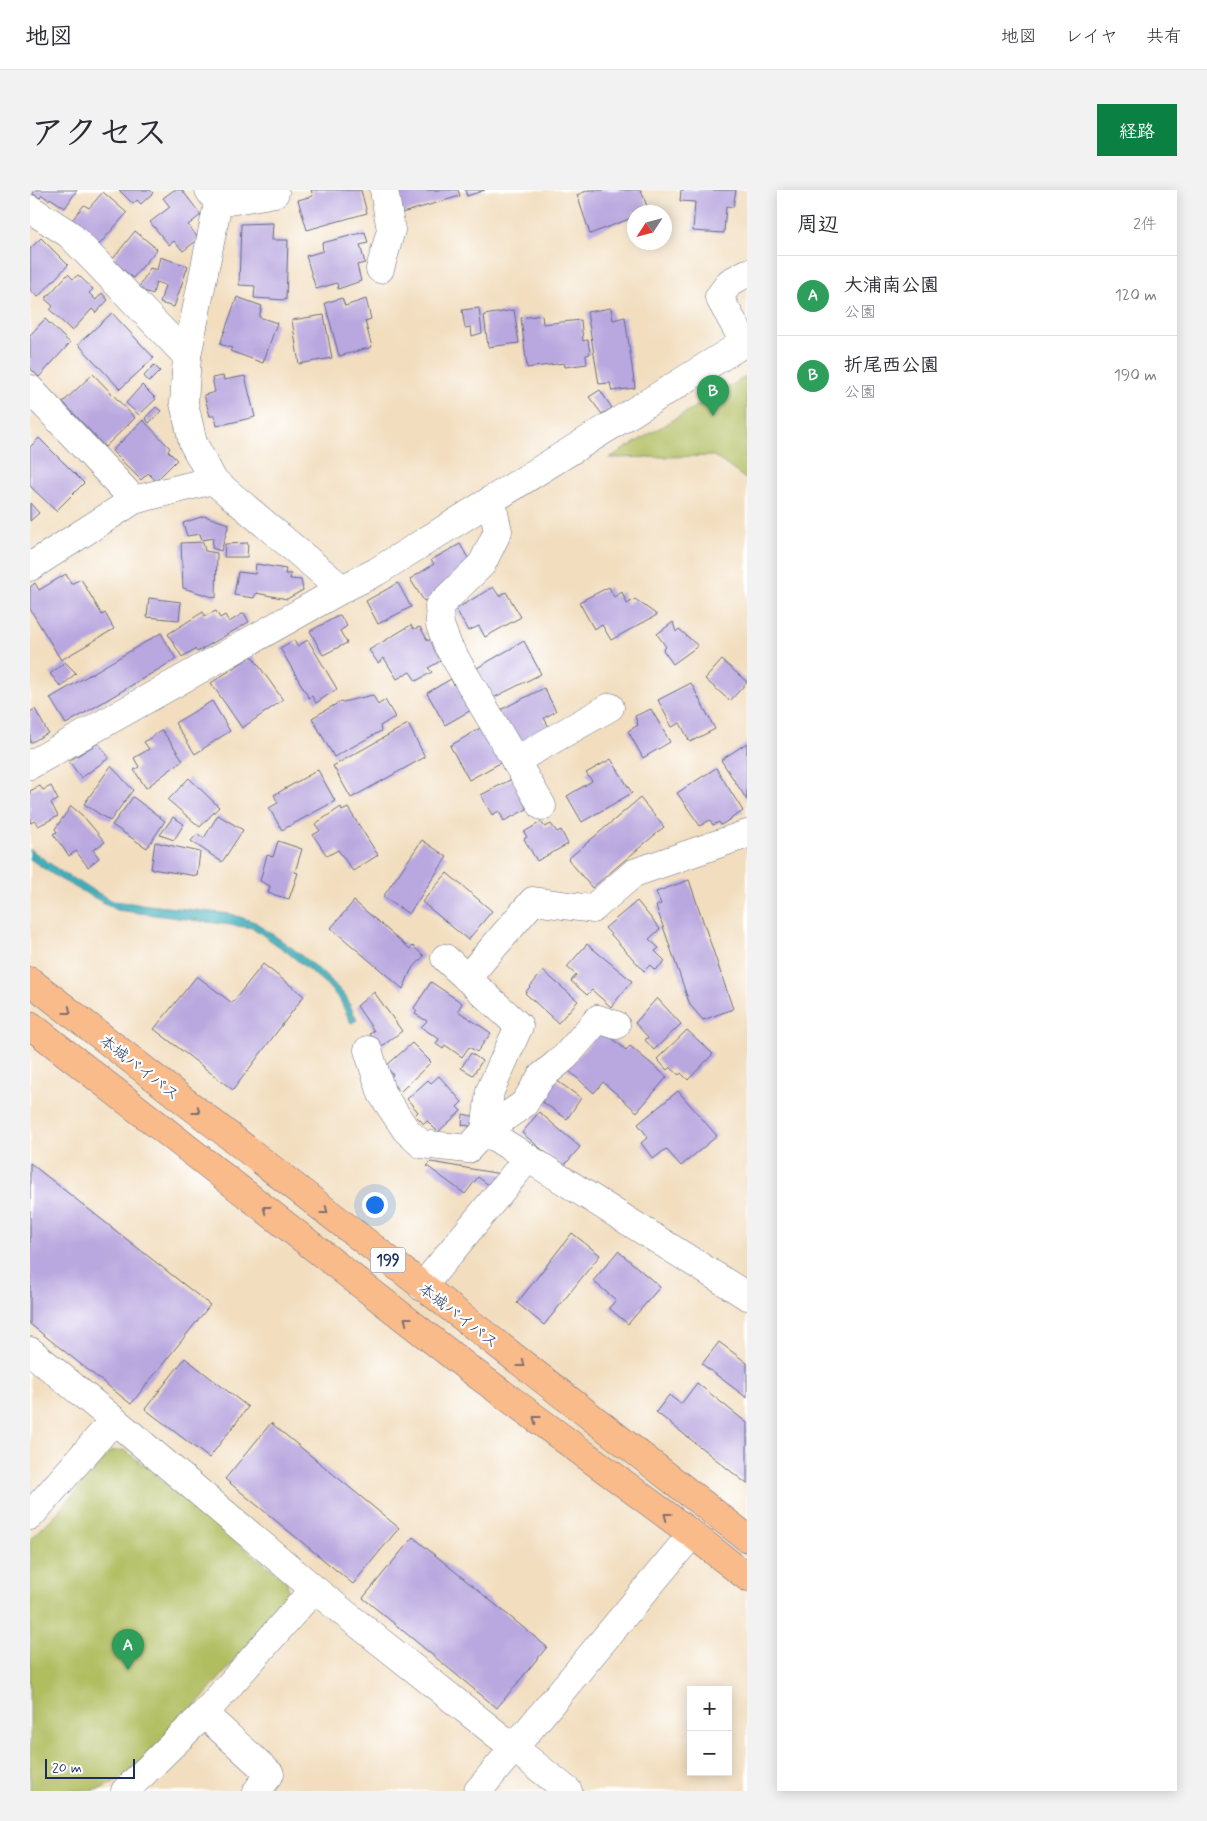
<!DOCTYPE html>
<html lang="ja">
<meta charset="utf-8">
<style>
:root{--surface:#fff;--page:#f2f2f3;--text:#2b2b33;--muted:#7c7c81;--line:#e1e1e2;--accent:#0b8043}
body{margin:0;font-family:Mynerve,"Klee One",sans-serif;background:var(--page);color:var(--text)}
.controls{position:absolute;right:15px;bottom:15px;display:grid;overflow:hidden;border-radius:0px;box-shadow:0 2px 12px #0003}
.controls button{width:45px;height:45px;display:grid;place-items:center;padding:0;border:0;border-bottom:1px solid var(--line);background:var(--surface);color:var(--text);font:25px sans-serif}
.compass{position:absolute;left:597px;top:15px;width:45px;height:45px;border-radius:50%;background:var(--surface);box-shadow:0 2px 12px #0003;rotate:234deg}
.scale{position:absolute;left:15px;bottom:12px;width:90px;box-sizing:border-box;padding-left:5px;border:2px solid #1b2f5e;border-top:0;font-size:14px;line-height:18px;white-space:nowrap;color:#1b2f5e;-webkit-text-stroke:4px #fff;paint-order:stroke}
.you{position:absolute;left:344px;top:1014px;width:18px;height:18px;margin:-12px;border:4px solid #fff;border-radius:50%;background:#1a73e8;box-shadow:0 0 0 8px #1a73e833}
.badge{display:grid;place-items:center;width:32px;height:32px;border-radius:50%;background:var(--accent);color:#fff;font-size:16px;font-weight:700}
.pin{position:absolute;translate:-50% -41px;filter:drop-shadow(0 1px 2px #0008)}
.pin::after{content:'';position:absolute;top:26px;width:18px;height:15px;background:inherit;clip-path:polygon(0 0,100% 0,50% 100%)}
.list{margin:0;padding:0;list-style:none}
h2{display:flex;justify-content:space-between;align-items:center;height:65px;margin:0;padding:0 20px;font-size:21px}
h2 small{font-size:16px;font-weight:400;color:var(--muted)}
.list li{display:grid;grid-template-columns:32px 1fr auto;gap:15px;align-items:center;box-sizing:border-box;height:80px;padding:0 20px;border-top:1px solid var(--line)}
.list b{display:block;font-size:19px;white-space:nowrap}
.list p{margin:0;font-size:16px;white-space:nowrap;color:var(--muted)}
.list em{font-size:16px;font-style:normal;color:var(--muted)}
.map{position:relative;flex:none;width:717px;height:1601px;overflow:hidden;border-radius:0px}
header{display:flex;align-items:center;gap:30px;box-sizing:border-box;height:70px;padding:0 25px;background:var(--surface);border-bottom:1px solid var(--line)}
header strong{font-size:24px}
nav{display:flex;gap:28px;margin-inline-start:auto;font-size:18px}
.intro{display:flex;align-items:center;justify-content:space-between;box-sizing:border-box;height:120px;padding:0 30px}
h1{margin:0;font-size:35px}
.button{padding:12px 22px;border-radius:0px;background:var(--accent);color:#fff;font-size:18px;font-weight:700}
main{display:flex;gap:30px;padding:0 30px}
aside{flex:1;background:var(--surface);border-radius:0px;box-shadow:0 2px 12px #0003}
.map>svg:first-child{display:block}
</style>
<header>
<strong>地図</strong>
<nav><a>地図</a><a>レイヤ</a><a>共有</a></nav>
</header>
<div class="intro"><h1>アクセス</h1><a class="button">経路</a></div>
<main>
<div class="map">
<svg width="717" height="1601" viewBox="0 0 717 1601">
<rect width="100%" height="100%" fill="#fff"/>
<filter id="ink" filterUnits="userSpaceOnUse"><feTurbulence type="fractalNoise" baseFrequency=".02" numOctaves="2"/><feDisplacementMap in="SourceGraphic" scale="10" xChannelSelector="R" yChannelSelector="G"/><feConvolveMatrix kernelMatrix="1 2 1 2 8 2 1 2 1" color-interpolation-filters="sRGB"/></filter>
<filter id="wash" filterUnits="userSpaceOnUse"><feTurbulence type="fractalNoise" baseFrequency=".0096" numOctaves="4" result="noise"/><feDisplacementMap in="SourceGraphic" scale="20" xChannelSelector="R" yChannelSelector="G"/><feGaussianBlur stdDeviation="1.12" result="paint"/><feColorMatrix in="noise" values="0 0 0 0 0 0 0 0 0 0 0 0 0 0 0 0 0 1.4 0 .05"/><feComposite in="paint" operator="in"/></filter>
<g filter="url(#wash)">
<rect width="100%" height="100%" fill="#f2debf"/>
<g fill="#b1be60" stroke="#66765f">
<path d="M 717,186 L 717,290 L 684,266 L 579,268 Z"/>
<path d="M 95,1260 L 257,1392 L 259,1407 L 133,1554 L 88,1590 L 70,1599 L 57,1601 L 0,1601 L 0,1350 L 26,1324 L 81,1261 Z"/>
</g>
<path fill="#3fafba" stroke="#2d6f8c" d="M 0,659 L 33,683 L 82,711 L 201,724 L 225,732 L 262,758 L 299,788 L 316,807 L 327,830 L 321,833 L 310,810 L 296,794 L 257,762 L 223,738 L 87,720 L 28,688 L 0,669 Z"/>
<g id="blocks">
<g fill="#b9a7df">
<path d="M 5,0 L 47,0 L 35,18 L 20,8 L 19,10 L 12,5 L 10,8 L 3,4 Z"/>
<path d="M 89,0 L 120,0 L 123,3 L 111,14 L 107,10 L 103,14 Z"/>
<path d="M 144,0 L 152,0 L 171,25 L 158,35 L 169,49 L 153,61 L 144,51 L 139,55 L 120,32 L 140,17 L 133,8 Z"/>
<path d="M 281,0 L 331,0 L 337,23 L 277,40 L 268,10 L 283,6 Z"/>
<path d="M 367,0 L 428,0 L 430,6 L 372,23 Z"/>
<path d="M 435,0 L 455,0 L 437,6 Z"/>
<path d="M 559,0 L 611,0 L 619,22 L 604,22 L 604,27 L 560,44 L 547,5 Z"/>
<path d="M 651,0 L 706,0 L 703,17 L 696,16 L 694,43 L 663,41 L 665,12 L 650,11 Z"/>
<path d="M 73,2 L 97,23 L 67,57 L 42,30 L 54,15 L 59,18 Z"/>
<path d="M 243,33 L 242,50 L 258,50 L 256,110 L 224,108 L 225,96 L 209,95 L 211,34 Z"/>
<path d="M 105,41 L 127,59 L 103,88 L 82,70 Z"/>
<path d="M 335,42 L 338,53 L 330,55 L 335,73 L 327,75 L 331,91 L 308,99 L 307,93 L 286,99 L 276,66 L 293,61 L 292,53 Z"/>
<path d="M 11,48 L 38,75 L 8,107 L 0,100 L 0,59 Z"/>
<path d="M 130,67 L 158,76 L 144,117 L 130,113 L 135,95 L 126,92 L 123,104 L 108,99 L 120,78 L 127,80 Z"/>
<path d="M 38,84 L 43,89 L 48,85 L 63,99 L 59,103 L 66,110 L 72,103 L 78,110 L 66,123 L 62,119 L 42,141 L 20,120 L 23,116 L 15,109 Z"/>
<path d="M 207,107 L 232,116 L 229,127 L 247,133 L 233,173 L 200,161 L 202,158 L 190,154 Z"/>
<path d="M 312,108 L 315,116 L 336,109 L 341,129 L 335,131 L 342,157 L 309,166 L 295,113 Z"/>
<path d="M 449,118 L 452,143 L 442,146 L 441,137 L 435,138 L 432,120 Z"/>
<path d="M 581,118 L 583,130 L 595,127 L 605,198 L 582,201 L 580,193 L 569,194 L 557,122 Z"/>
<path d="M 484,120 L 489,153 L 458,157 L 454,125 Z"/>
<path d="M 82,123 L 124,168 L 90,199 L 48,154 Z"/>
<path d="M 294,125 L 302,168 L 269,174 L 262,130 Z"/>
<path d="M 512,125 L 513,134 L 551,130 L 553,151 L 558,150 L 560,164 L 556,165 L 557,174 L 535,177 L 534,173 L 497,178 L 491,128 Z"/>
<path d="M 15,129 L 40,153 L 9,187 L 0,178 L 0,145 Z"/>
<path d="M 124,175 L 130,181 L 119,192 L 114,186 Z"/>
<path d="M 63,184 L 105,228 L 75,257 L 33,212 Z"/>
<path d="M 193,186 L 194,190 L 215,186 L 225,227 L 187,236 L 185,226 L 180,226 L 174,205 L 185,202 L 182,188 Z"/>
<path d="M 112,195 L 126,209 L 109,225 L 96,213 Z"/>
<path d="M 570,200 L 582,218 L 572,224 L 559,207 Z"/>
<path d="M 126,217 L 131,221 L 119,233 L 115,228 Z"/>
<path d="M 113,230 L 140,258 L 138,261 L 147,270 L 126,291 L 118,283 L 111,290 L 82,261 Z"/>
<path d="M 9,248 L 54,293 L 26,321 L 0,296 L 0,257 Z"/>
<path d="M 0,313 L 9,323 L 0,331 Z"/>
<path d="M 174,326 L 199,334 L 191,361 L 182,358 L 183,348 L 172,350 L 170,344 L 157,346 L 153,333 Z"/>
<path d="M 173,352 L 175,361 L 187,363 L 186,408 L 153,398 L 151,353 Z"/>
<path d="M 218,353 L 217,367 L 194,367 L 195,354 Z"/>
<path d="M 430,354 L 441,373 L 412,401 L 394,411 L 380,389 L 404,374 L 401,370 Z"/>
<path d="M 226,374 L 256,379 L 255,384 L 261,384 L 260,389 L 271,390 L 273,400 L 257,409 L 226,403 L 224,408 L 204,405 L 208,382 L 225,384 Z"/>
<path d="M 36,384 L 41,394 L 51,389 L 72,425 L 75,423 L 84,439 L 31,470 L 0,419 L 0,397 L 5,393 L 9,400 Z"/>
<path d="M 368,393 L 381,417 L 348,434 L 336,411 Z"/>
<path d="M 463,397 L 469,406 L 476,402 L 491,427 L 455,447 L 449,436 L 438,441 L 426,419 Z"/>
<path d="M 579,397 L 584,407 L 592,402 L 597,414 L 605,409 L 627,425 L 581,450 L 572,435 L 564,439 L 549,412 Z"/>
<path d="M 119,408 L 151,412 L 149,430 L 117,427 Z"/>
<path d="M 186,421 L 190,428 L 195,425 L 199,432 L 214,423 L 219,432 L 167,462 L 165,459 L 152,467 L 138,444 L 173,422 L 175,426 Z"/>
<path d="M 310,425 L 317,436 L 310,441 L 317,453 L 293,465 L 280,441 Z"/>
<path d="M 643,432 L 646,442 L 649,439 L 668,456 L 643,474 L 633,460 L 636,457 L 627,444 Z"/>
<path d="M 381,435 L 384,439 L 390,437 L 398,451 L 402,448 L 414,469 L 398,478 L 402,482 L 386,491 L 380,482 L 367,489 L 354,468 L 348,473 L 339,460 Z"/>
<path d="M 131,443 L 146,469 L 36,534 L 20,508 Z"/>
<path d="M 264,450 L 267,456 L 278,450 L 307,499 L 286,513 L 282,506 L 279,508 L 250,458 Z"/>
<path d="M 494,451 L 511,484 L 463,508 L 447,478 Z"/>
<path d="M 222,466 L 253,510 L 212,538 L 181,493 Z"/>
<path d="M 692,470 L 717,492 L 700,511 L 675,489 Z"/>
<path d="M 35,472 L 46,483 L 31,497 L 20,484 Z"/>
<path d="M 421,489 L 424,495 L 428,493 L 443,519 L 415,535 L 397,503 Z"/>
<path d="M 661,493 L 685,539 L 660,552 L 650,533 L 642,537 L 628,510 Z"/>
<path d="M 514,498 L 526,521 L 514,528 L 519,537 L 493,557 L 489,550 L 485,552 L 468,521 Z"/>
<path d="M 343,505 L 348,515 L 355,510 L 365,527 L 350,536 L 351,541 L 304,567 L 282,528 L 308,513 Z"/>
<path d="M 182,511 L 200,541 L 165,564 L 145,533 Z"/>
<path d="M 5,519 L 18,543 L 0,553 L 0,522 Z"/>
<path d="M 621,519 L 640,552 L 613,568 L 598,541 L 608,535 L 605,526 Z"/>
<path d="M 378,534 L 395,567 L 321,608 L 303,576 Z"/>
<path d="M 452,537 L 472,572 L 439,590 L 420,556 Z"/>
<path d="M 132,540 L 153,570 L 116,598 L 104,580 L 109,577 L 104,568 L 119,559 L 114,552 Z"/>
<path d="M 68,553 L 79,568 L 51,588 L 39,571 Z"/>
<path d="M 717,553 L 717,610 L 691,570 Z"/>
<path d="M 581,569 L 602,603 L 552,632 L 537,606 L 562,591 L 556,583 Z"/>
<path d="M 81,576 L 103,600 L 80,631 L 54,614 Z"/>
<path d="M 686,578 L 713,621 L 691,635 L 689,632 L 683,635 L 680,630 L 670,636 L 647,603 Z"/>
<path d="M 288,580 L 305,611 L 252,640 L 239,618 L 248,613 L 244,605 Z"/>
<path d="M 159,588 L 189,617 L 170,637 L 138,610 Z"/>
<path d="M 482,589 L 497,619 L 474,631 L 469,621 L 462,625 L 451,605 Z"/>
<path d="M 10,596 L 13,600 L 21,596 L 28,610 L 21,613 L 28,626 L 8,636 L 5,631 L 0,633 L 0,601 Z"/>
<path d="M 103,607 L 135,631 L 117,658 L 82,635 Z"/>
<path d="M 610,608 L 634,637 L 562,698 L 538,669 Z"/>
<path d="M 41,616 L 53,626 L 75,652 L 63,660 L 69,668 L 58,677 L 46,661 L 39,666 L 23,644 L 27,642 L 25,639 Z"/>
<path d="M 311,617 L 312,621 L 318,618 L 348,665 L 323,681 L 308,660 L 297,666 L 283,645 L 290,641 L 285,634 Z"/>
<path d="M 188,625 L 213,640 L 192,672 L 161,651 L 167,644 L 174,648 Z"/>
<path d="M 143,627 L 154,634 L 144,650 L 130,645 Z"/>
<path d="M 511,632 L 515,637 L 521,634 L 527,642 L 531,640 L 538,654 L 507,671 L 494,649 L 497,647 L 494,642 Z"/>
<path d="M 392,650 L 417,667 L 379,724 L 353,707 Z"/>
<path d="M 248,651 L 272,659 L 265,682 L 268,683 L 259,709 L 238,703 L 240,696 L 230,691 L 237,665 L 243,667 Z"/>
<path d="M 125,652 L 170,662 L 167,686 L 121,679 Z"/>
<path d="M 417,683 L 462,721 L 438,750 L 392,712 Z"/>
<path d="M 659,690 L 703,819 L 673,830 L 660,815 L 626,716 L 631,714 L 626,702 Z"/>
<path d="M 324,711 L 380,759 L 383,756 L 394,766 L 381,780 L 373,799 L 301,738 Z"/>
<path d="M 607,711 L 630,739 L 619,749 L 629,758 L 625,761 L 635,771 L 625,780 L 620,775 L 614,781 L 575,738 Z"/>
<path d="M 557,754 L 602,791 L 581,817 L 562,800 L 557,805 L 541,791 L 546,785 L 537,777 Z"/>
<path d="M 233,774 L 274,806 L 203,900 L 124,839 L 167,786 L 202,813 Z"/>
<path d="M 513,781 L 548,811 L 528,833 L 495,803 Z"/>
<path d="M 401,792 L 432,813 L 428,821 L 461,843 L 447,862 L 439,857 L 432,867 L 415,855 L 413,859 L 406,854 L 409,849 L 391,837 L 397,831 L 385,824 L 387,821 L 384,818 Z"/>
<path d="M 344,802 L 372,841 L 350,858 L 340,844 L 344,841 L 327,816 Z"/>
<path d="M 627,808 L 651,834 L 624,860 L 615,850 L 618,847 L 605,833 Z"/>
<path d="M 572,840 L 596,860 L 600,856 L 637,887 L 607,922 L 573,892 L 564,903 L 537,879 Z"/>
<path d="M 657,840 L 683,864 L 658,890 L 651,883 L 649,885 L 640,877 L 637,880 L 627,869 Z"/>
<path d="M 382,853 L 401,872 L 370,902 L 359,889 L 363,885 L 356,876 Z"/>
<path d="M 441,863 L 452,871 L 443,885 L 431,878 Z"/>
<path d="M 409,886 L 432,912 L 427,917 L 431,921 L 408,942 L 397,931 L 394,934 L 385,925 L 388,922 L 377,909 L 398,890 L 401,893 Z"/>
<path d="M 523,888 L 551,908 L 537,929 L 508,909 Z"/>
<path d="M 648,901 L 687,946 L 651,976 L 636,959 L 623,969 L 611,953 L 618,947 L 608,934 Z"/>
<path d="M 509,922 L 550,957 L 533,977 L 492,943 Z"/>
<path d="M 433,924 L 447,927 L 446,937 L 432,935 Z"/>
<path d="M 401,972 L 494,988 L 494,995 L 480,1011 L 448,987 L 435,1004 L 397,976 Z"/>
<path d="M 0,973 L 180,1115 L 101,1214 L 0,1134 Z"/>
<path d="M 542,1043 L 570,1065 L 514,1135 L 487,1113 Z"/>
<path d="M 588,1061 L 630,1097 L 598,1134 L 579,1118 L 586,1110 L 563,1091 Z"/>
<path d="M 689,1152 L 717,1173 L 717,1208 L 672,1174 Z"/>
<path d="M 155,1168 L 218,1217 L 179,1268 L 115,1219 Z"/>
<path d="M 667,1193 L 717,1233 L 717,1294 L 626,1222 L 639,1205 L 651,1214 Z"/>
<path d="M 241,1233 L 369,1338 L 323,1394 L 195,1289 Z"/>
<path d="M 383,1347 L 517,1457 L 467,1518 L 333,1408 Z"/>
</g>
</g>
</g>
<g filter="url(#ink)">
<use href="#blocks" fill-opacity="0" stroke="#666c80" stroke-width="1"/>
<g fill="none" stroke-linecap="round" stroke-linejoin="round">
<defs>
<g id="street">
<path d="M 179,0 L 188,13 L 157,166 L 154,213 L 163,253 L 183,290 L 312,399"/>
<path d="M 188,13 L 245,3"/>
<path d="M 0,19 L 39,44 L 157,166"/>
<path d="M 350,79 L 361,40 L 354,0"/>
<path d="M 714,152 L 689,107 L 700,92 L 717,83"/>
<path d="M 0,199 L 104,310"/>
<path d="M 461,310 L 468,341 L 452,374 L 409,416 L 410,435 L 418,456 L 512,616"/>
<path d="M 0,377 L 104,310 L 183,290"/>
<path d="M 485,571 L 580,517"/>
<path d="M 0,575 L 312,399 L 346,382 L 717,151"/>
<path d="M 415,768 L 489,836 L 460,901 L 455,941"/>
<path d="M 437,788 L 503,711 L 562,719 L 604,683 L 717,644"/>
<path d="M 338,860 L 352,904 L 376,940 L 391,954 L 438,959 L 455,941 L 717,1106"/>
<path d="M 455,941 L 494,914 L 511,887 L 535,867 L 568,829 L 586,835"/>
<path d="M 392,1097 L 498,968"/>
<path d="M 0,1161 L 84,1230 L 284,1399 L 538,1601"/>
<path d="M 0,1326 L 84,1230"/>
<path d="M 174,1524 L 240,1584 L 227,1601"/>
<path d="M 95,1601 L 174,1524 L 284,1399"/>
<path d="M 448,1601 L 662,1344"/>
</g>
<g id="highway">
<path d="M 0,791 L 717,1348"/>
<path d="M 0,835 L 438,1178 L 662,1344 L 717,1387"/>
</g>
</defs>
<use href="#street" stroke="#666c80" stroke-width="29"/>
<use href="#highway" stroke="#666c80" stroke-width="29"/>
<use href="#street" stroke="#fff" stroke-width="28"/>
<use href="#highway" stroke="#fabb8b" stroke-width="28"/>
</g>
<defs><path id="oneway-chevron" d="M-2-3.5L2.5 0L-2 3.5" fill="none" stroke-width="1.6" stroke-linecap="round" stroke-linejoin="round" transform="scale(1.25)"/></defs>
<g stroke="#7f6e72">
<use href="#oneway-chevron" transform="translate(38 821) rotate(38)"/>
<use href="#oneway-chevron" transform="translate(167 921) rotate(38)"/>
<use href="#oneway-chevron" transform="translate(236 1019) rotate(-142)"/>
<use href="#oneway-chevron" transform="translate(295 1021) rotate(38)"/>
<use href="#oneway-chevron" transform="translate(377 1130) rotate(-142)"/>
<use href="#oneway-chevron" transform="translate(492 1174) rotate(38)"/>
<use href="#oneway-chevron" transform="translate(506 1229) rotate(-143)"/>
<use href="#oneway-chevron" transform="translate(637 1326) rotate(-143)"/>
</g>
</g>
<g text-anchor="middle" stroke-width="4.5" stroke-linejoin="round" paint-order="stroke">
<rect fill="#fff" stroke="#5f6d8e" stroke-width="1" x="340.5" y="1057.5" width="35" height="25" rx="4"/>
<g font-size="15" font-weight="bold" fill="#1b2f5e">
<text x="358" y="1075">199</text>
</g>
<g font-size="16" fill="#1b2f5e" stroke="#fff">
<text transform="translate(110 877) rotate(38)" y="6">本城バイパス</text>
<text transform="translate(429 1125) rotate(38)" y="6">本城バイパス</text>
</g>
</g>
</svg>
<div class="controls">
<button>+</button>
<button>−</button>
</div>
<svg class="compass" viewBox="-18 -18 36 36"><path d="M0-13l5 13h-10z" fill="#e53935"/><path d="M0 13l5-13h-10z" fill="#7c7c81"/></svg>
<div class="scale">20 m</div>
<div class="you"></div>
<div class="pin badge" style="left:98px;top:1480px;background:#2e9e5b">A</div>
<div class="pin badge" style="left:683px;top:226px;background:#2e9e5b">B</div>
</div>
<aside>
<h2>周辺<small>2件</small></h2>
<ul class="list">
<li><span class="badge" style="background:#2e9e5b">A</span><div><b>大浦南公園</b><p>公園</p></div><em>120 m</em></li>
<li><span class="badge" style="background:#2e9e5b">B</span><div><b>折尾西公園</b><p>公園</p></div><em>190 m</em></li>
</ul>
</aside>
</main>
